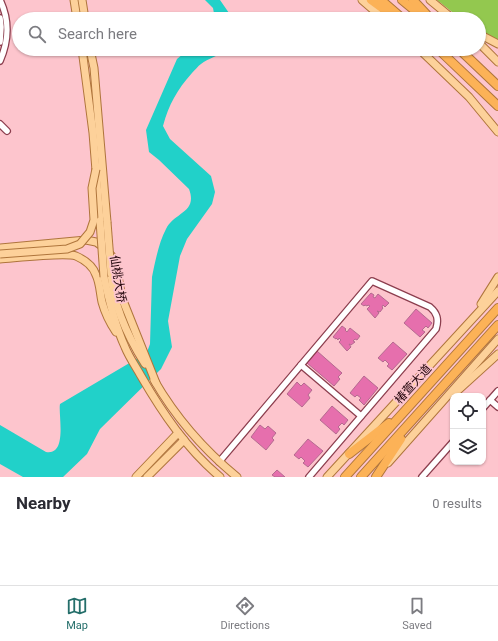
<!DOCTYPE html>
<meta charset="utf-8">
<style>
:root{--surface:#fff;--page:#f2f2f3;--text:#2b2b33;--muted:#7c7c81;--line:#e1e1e2;--accent:#246e6a}
body{margin:0;font-family:Roboto,"Noto Sans SC",sans-serif;background:var(--page);color:var(--text)}
.controls{position:absolute;right:12px;bottom:12px;display:grid;overflow:hidden;border-radius:8px;box-shadow:0 1px 3px #0004}
.controls button{width:36px;height:36px;display:grid;place-items:center;padding:0;border:0;border-bottom:1px solid var(--line);background:var(--surface);color:var(--text);font:20px sans-serif}
.list{margin:0;padding:0;list-style:none}
h2{display:flex;justify-content:space-between;align-items:center;height:52px;margin:0;padding:0 16px;font-size:17px}
h2 small{font-size:13px;font-weight:400;color:var(--muted)}
.icon{flex:none;width:22px;height:22px;fill:none;stroke:currentColor;stroke-width:2;stroke-linecap:round;stroke-linejoin:round}
.map{position:relative;flex:none;width:498px;height:477px;overflow:hidden}
.search{position:absolute;background:var(--surface);box-shadow:0 1px 3px #0004;left:12px;right:12px;top:12px;height:44px;display:flex;align-items:center;gap:10px;box-sizing:border-box;padding:0 14px;border-radius:22px;color:var(--muted);font-size:15px}
.sheet{height:108px;background:var(--surface)}
nav{display:flex;justify-content:space-around;align-items:center;box-sizing:border-box;height:56px;border-top:1px solid var(--line);background:var(--surface);font-size:11px;color:var(--muted)}
nav a{display:grid;justify-items:center;gap:2px}
nav .on{color:var(--accent)}
.map>svg:first-child{display:block}
</style>
<div class="map">
<svg width="498" height="477" viewBox="0 0 498 477">
<rect width="100%" height="100%" fill="#fdc5cd"/>
<path fill="#93c84f" d="M 437,0 L 498,0 L 498,40 L 479,30 L 479,19 L 461,19 Z"/>
<g fill="#21d1c9">
<path d="M 205,0 L 220,0 L 229,13 L 229,19 L 215,19 L 213,8 Z"/>
<path d="M 189,49 L 224,49 C 219,57 208,58 201,64 C 198,66 195,70 192,73 C 177,90 169,104 163,126 L 170,139 L 211,176 L 215,192 L 212,204 L 187,239 L 180,256 L 168,321 L 172,347 L 161,369 L 100,429 L 87,454 L 63,477 L 23,477 L 0,464 L 0,425 L 46,452 C 68,456 58,414 60,404 L 143,355 L 147,352 L 150,344 L 152,277 C 155,262 159,242 166,229 C 174,212 198,213 189,189 L 159,160 L 149,152 L 146,130 L 177,59 Z"/>
</g>
<g fill="#e66fad" stroke="#b56a90">
<path d="M 371,293 L 374,295 L 373,297 L 375,298 L 378,294 L 389,303 L 385,307 L 383,305 L 382,307 L 383,308 L 380,312 L 377,311 L 379,313 L 375,318 L 367,309 L 370,306 L 368,305 L 367,306 L 365,305 L 364,306 L 361,304 Z"/>
<path d="M 416,309 L 432,323 L 428,328 L 426,326 L 422,330 L 425,332 L 420,337 L 404,323 Z"/>
<path d="M 342,326 L 346,329 L 345,330 L 347,332 L 350,328 L 360,336 L 357,340 L 355,339 L 353,341 L 355,342 L 351,345 L 349,344 L 351,347 L 347,351 L 339,342 L 341,340 L 339,338 L 338,340 L 336,338 L 336,339 L 333,337 Z"/>
<path d="M 393,342 L 407,354 L 392,370 L 387,366 L 389,364 L 385,360 L 383,362 L 378,358 Z"/>
<path d="M 317,351 L 342,373 L 338,377 L 340,379 L 334,386 L 307,363 Z"/>
<path d="M 364,376 L 378,388 L 364,405 L 359,400 L 361,398 L 357,395 L 355,397 L 350,393 Z"/>
<path d="M 297,382 L 301,386 L 304,383 L 312,390 L 308,395 L 310,398 L 302,407 L 287,394 Z"/>
<path d="M 332,406 L 348,420 L 344,425 L 342,423 L 338,427 L 340,429 L 336,434 L 320,420 Z"/>
<path d="M 260,425 L 265,429 L 268,426 L 276,433 L 272,438 L 274,440 L 266,450 L 251,437 Z"/>
<path d="M 308,439 L 323,451 L 308,467 L 303,463 L 305,461 L 301,457 L 299,459 L 294,455 Z"/>
<path d="M 277,470 L 285,477 L 275,477 L 272,475 Z"/>
</g>
<g fill="none" stroke-linecap="round" stroke-linejoin="round">
<defs>
<g id="minor">
<path d="M 0,18 L 1,27 L 0,42"/>
<path d="M 0,61 C 9,40 10,21 0,0"/>
<path d="M 0,124 L 7,131"/>
<path d="M 301,365 L 361,416"/>
<path d="M 490,400 L 498,407"/>
<path d="M 483,408 L 498,391"/>
<path d="M 219,462 L 372,281 L 430,307 C 437,313 439,319 436,329 L 309,477"/>
<path d="M 422,477 L 453,442"/>
</g>
<g id="major">
<path d="M 74,0 L 77,19"/>
<path d="M 82,0 L 85,19"/>
<path d="M 362,0 L 384,19"/>
<path d="M 430,0 L 453,19"/>
<path d="M 479,34 L 498,44"/>
<path d="M 479,43 L 498,62"/>
<path d="M 82,49 L 93,133 L 100,221"/>
<path d="M 90,49 L 94,68 L 107,222"/>
<path d="M 419,49 L 469,97 L 498,132"/>
<path d="M 0,248 L 86,240 L 96,242 L 106,249 L 115,260 L 122,298 L 156,383"/>
<path d="M 0,259 C 15,258 65,252 76,256 C 85,260 93,266 96,275 C 100,283 100,293 102,302 C 105,313 110,323 116,332"/>
<path d="M 111,273 C 113,305 128,337 145,364"/>
<path d="M 104,277 C 109,301 115,325 125,347 C 129,357 136,367 141,376 C 163,414 187,449 220,477"/>
<path d="M 481,304 L 498,277"/>
<path d="M 154,380 C 176,418 203,449 237,477"/>
<path d="M 454,394 L 498,354"/>
<path d="M 388,463 L 498,339"/>
<path d="M 136,477 L 178,433"/>
<path d="M 147,477 L 184,440"/>
<path d="M 327,477 L 498,291"/>
</g>
<g id="highway">
<path d="M 371,0 L 397,19"/>
<path d="M 381,0 L 403,19"/>
<path d="M 402,0 L 425,19"/>
<path d="M 413,0 L 427,15"/>
<path d="M 438,49 L 498,106"/>
<path d="M 459,49 L 498,86"/>
<path d="M 349,454 L 389,423"/>
<path d="M 345,477 L 498,308"/>
<path d="M 361,477 L 498,325"/>
<path d="M 376,477 L 401,439"/>
</g>
</defs>
<use href="#minor" stroke="#8c3e4e" stroke-width="8"/>
<use href="#major" stroke="#af753c" stroke-width="9"/>
<use href="#highway" stroke="#af753c" stroke-width="10"/>
<use href="#minor" stroke="#fff" stroke-width="5.5"/>
<use href="#major" stroke="#fdd19a" stroke-width="7"/>
<use href="#highway" stroke="#fcb257" stroke-width="8"/>
<defs>
<g id="major-bridge">
<path d="M 100,221 L 104,277"/>
<path d="M 107,222 L 111,273"/>
<path d="M 0,254 L 67,249 L 80,244 L 90,232 L 94,220 L 92,188 L 96,169"/>
</g>
</defs>
<use href="#major-bridge" stroke="#af753c" stroke-width="9" stroke-linecap="butt"/>
<use href="#major-bridge" stroke="#fdd19a" stroke-width="7"/>
</g>
<g text-anchor="middle" stroke-width="3.5" stroke-linejoin="round" paint-order="stroke">
<g font-size="12" fill="#21040a" stroke="#fdc5cd">
<text transform="translate(118 279) rotate(81)" y="4">仙桃大桥</text>
<text transform="translate(413 384) rotate(-48)" y="4">椿萱大道</text>
</g>
</g>
</svg>
<div class="controls">
<button><svg class="icon" aria-label="locate" viewBox="0 0 24 24"><circle cx="12" cy="12" r="6"/><path d="M12 2v4M12 18v4M2 12h4M18 12h4"/></svg></button>
<button><svg class="icon" aria-label="layers" viewBox="0 0 24 24"><path d="M12 4l9 5-9 5-9-5zM3 14l9 5 9-5"/></svg></button>
</div>
<div class="search"><svg class="icon" aria-label="search" viewBox="0 0 24 24"><circle cx="10" cy="10" r="6"/><path d="M15 15l6 6"/></svg>Search here</div>
</div>
<section class="sheet">
<h2>Nearby<small>0 results</small></h2>
<ul class="list">
</ul>
</section>
<nav>
<a class="on"><svg class="icon" aria-label="map" viewBox="0 0 24 24"><path d="M3 6l6-2 6 2 6-2v14l-6 2-6-2-6 2zM9 4v14M15 6v14"/></svg>Map</a>
<a><svg class="icon" aria-label="directions" viewBox="0 0 24 24"><path d="M12 3l9 9-9 9-9-9zM9 14v-3h6M13 9l2 2-2 2"/></svg>Directions</a>
<a><svg class="icon" aria-label="saved" viewBox="0 0 24 24"><path d="M7 4h10v16l-5-4-5 4z"/></svg>Saved</a>
</nav>
